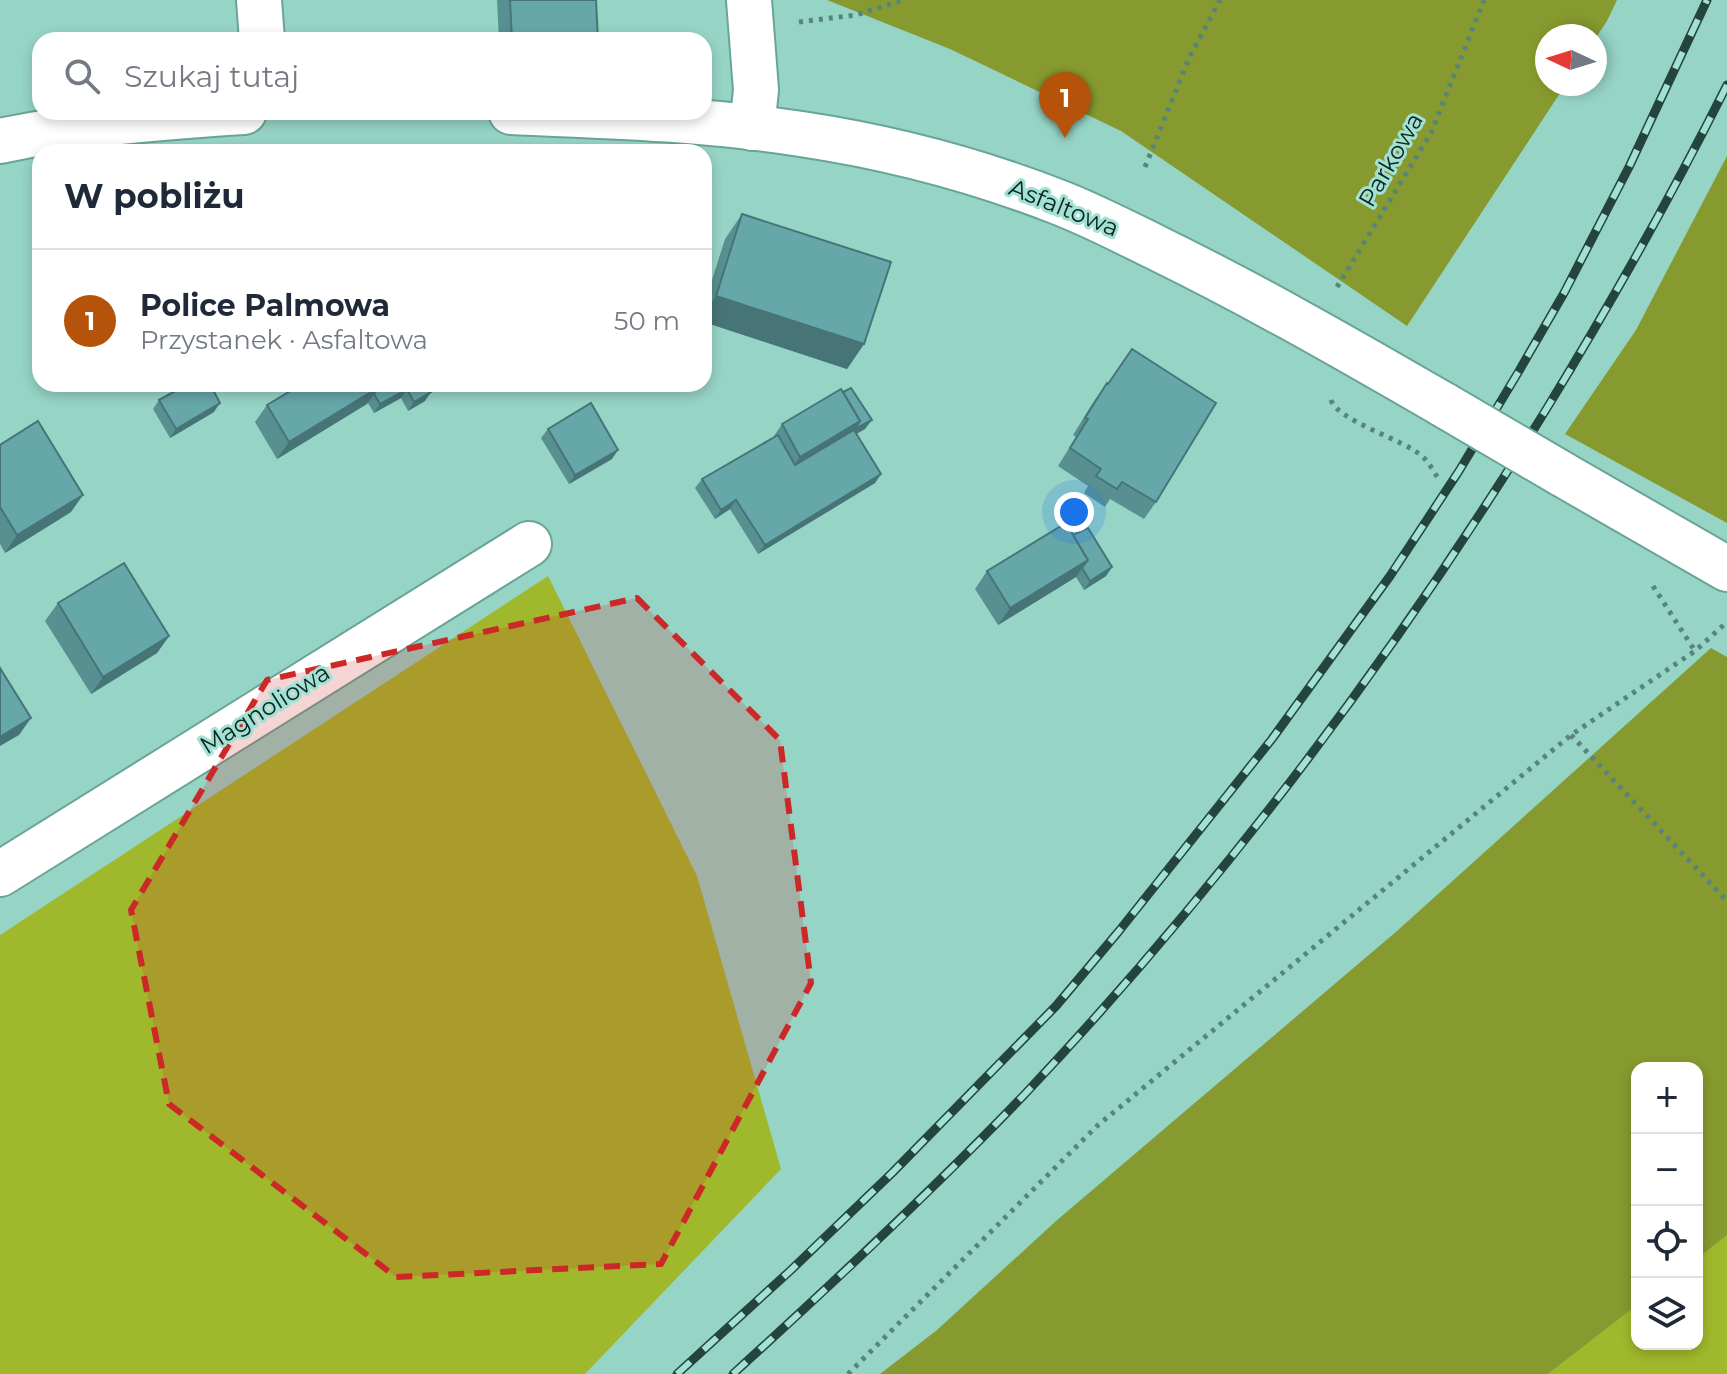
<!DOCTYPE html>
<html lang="pl">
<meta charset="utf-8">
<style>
:root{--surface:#fff;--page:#f6f6f7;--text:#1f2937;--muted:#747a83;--line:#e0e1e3;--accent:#b45309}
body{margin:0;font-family:Montserrat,sans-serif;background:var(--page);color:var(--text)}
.controls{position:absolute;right:24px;bottom:24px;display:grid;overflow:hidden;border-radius:16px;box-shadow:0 4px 12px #0003}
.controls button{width:72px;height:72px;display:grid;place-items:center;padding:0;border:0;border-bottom:2px solid var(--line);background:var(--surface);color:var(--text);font:40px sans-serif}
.compass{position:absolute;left:1535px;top:24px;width:72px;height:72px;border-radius:50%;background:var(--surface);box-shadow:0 4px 12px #0003;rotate:274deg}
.you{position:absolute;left:1074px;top:512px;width:28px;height:28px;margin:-20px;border:6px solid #fff;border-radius:50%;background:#1a73e8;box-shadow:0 0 0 12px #1a73e833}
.badge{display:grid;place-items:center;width:52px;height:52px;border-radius:50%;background:var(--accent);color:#fff;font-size:26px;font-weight:700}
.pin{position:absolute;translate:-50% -66px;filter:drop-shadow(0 2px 4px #0008)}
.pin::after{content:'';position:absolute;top:42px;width:28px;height:24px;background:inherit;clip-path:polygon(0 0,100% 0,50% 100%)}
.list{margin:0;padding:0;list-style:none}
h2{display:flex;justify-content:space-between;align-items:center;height:104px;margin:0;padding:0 32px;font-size:34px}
h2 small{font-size:26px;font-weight:400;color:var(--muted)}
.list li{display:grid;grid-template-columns:52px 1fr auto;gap:24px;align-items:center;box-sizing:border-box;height:144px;padding:0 32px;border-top:2px solid var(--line)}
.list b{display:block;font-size:30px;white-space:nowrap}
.list p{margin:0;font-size:26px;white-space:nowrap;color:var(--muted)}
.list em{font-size:26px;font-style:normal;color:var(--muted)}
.icon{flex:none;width:44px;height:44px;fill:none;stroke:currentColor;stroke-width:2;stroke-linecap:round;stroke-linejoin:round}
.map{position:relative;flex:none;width:1727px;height:1374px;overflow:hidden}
.search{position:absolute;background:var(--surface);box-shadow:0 4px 12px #0003;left:32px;top:32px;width:680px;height:88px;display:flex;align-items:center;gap:20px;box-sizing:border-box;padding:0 28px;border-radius:24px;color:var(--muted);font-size:30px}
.panel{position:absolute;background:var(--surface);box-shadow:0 4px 12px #0003;left:32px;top:144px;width:680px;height:248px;border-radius:24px}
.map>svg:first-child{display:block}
</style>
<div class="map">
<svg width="1727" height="1374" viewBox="0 0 1727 1374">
<rect width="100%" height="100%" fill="#96d4c6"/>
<g fill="#a0b92c">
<path d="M 548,576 L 697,876 L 781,1169 L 585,1374 L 0,1374 L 0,935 Z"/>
<path d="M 1727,1235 L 1727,1374 L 1548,1374 L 1637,1305 L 1637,1344 L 1697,1344 L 1697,1259 Z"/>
</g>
<g fill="#869a2f">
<path d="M 827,0 L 1617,0 L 1607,21 L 1595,39 L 1595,36 L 1547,36 L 1547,84 L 1566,84 L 1407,326 L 1121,131 L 950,49 Z"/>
<path d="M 1727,156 L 1727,523 L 1565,434 L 1636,330 Z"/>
<path d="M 1711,648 L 1727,657 L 1727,1235 L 1697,1259 L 1697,1068 L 1637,1068 L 1637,1305 L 1548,1374 L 880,1374 L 937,1330 L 1056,1221 L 1397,931 Z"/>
</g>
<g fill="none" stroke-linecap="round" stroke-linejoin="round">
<defs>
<g id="minor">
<path d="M 259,0 L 262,40"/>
<path d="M 749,0 L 756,90 L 752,128"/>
<path d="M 0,874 L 529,544"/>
</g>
<g id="tertiary">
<path d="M 511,112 C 608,116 705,119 801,134 C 888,147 976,170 1058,202 C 1092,215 1124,232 1157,248 C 1255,296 1349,350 1444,405"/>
<path d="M 0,141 C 80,124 162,117 244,112"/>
<path d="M 1562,474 L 1727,569"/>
</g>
</defs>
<use href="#minor" stroke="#68a598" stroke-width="48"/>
<use href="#tertiary" stroke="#68a598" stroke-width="48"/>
<g stroke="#57857b" stroke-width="5" stroke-dasharray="4 6" stroke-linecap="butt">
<path d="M 799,22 L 856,15 L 903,0"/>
<path d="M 1145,167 L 1189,58 L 1220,0"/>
<path d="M 1337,287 L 1431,133 L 1484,0"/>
<path d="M 1331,400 C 1339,422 1404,439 1423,457 C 1429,462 1433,471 1438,478"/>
<path d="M 1653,586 L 1695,651"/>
<path d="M 1571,735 L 1727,901"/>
<path d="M 848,1374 L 1097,1126 L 1571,735 L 1695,651 L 1727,622"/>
</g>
<use href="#minor" stroke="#fff" stroke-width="44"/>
<use href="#tertiary" stroke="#fff" stroke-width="44"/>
<defs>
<g id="rail">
<path d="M 677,1374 L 791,1270 L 893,1172 L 1056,1006 L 1119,931 L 1272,739 L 1390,576 L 1459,471 L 1519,371 L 1564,293 L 1629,167 L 1707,0"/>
<path d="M 733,1374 C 832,1284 931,1192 1024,1095 C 1222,885 1396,654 1547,408 C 1611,303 1672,195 1727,85"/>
</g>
</defs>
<use href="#rail" stroke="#24443e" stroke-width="9"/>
<use href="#rail" stroke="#a2e1d3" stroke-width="6" stroke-dasharray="18" stroke-linecap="butt"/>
<defs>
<path id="tertiary-bridge" d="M 1444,405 L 1562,474"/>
</defs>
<use href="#tertiary-bridge" stroke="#68a598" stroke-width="48" stroke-linecap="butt"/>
<use href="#tertiary-bridge" stroke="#fff" stroke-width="44"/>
</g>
<g fill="#589092">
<path d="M 497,0 L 596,0 L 598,40 L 499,40 Z"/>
<path d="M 742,214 L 864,344 L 847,369 L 704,322 L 704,305 L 725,239 Z"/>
<path d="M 1132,349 L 1156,502 L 1144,519 L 1110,499 L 1105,507 L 1084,493 L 1088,486 L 1058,466 L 1076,437 L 1073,435 L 1094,401 L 1107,383 L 1108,384 Z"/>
<path d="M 427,384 L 425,401 L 408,411 L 401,398 L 374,413 L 368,403 L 277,459 L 255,422 L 267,405 Z"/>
<path d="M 159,400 L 214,412 L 170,438 L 153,409 Z"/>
<path d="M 782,424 L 865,429 L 856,433 L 881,474 L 875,483 L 758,554 L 730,509 L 715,519 L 695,488 L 702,479 L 772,439 Z"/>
<path d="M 548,429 L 612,459 L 569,484 L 541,438 Z"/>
<path d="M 0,445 L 71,512 L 5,553 L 0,544 Z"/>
<path d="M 1073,535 L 1112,567 L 1106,576 L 1084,590 L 1076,577 L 998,625 L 975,589 L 987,571 Z"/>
<path d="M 58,603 L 169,636 L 157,653 L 91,694 L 45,621 Z"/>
</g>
<g fill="#477577">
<path d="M 716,296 L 864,344 L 847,369 L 704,322 L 704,314 Z"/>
<path d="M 379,387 L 367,404 L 277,459 L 289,442 Z"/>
<path d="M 407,389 L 401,398 L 374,413 L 380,404 Z"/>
<path d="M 431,392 L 425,401 L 408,411 L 414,402 Z"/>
<path d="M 220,403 L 214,412 L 170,438 L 176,429 Z"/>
<path d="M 872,420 L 865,429 L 788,474 L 800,457 L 860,421 Z"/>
<path d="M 618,450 L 612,459 L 569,484 L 575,475 Z"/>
<path d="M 881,474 L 875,483 L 758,554 L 765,545 Z"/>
<path d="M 83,495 L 71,512 L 5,553 L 17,535 Z"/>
<path d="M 736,500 L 730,509 L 715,519 L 721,510 Z"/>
<path d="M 1088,560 L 1076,577 L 998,625 L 1010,608 Z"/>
<path d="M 1112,567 L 1106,576 L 1084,590 L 1090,581 Z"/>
<path d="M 169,636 L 157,653 L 91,694 L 103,677 Z"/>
<path d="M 31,718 L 19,735 L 0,746 L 0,737 Z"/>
</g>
<g fill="#66a7aa" stroke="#477577" stroke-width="2">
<path d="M 510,0 L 596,0 L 598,40 L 512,40 Z"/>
<path d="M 742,214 L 891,262 L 864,344 L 716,296 Z"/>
<path d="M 1132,349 L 1216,403 L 1156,502 L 1122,482 L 1117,489 L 1096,476 L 1101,469 L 1070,448 L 1088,419 L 1085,418 L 1107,383 L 1108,384 Z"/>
<path d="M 188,384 L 210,384 L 220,403 L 176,429 L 159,400 Z"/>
<path d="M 302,384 L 378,384 L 379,387 L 289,442 L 267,405 Z"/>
<path d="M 378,384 L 427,384 L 431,392 L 414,402 L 407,389 L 380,404 L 374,394 L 379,387 Z"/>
<path d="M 851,388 L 872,420 L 855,429 L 860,421 L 843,392 Z"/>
<path d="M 841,389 L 860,421 L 800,457 L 782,424 Z"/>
<path d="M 591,403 L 618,450 L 575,475 L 548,429 Z"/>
<path d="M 38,421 L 83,495 L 17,535 L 0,507 L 0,445 Z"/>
<path d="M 854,430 L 881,474 L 765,545 L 736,500 L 721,510 L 702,479 L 778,435 L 795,465 Z"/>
<path d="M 1066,523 L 1088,560 L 1010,608 L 987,571 Z"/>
<path d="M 1088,528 L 1112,567 L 1090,581 L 1082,568 L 1088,560 L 1073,535 Z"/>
<path d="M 124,563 L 169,636 L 103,677 L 58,603 Z"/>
<path d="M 0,668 L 31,718 L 0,737 Z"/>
</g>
<path fill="#cc2828" fill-opacity="0.2" stroke="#cc2828" stroke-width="6" stroke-dasharray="16 10" stroke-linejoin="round" d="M 637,598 L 780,740 L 811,983 L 661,1264 L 396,1277 L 169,1104 L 131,910 L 267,680 Z"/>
<g text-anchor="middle" stroke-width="6" stroke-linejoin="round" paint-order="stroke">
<g font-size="24" fill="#0b2520" stroke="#a2e1d3">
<text transform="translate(1391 160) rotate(-60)" y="8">Parkowa</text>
<text transform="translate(1064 208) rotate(22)" y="8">Asfaltowa</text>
<text transform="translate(265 709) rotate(-32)" y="8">Magnoliowa</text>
</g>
</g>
</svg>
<div class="controls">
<button>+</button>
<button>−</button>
<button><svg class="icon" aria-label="locate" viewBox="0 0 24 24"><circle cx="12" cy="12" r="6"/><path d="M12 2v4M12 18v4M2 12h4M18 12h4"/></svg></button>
<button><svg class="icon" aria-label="layers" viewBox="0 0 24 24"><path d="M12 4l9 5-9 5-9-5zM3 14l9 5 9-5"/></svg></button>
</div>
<svg class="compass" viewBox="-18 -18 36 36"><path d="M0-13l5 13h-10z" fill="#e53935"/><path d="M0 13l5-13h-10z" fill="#747a83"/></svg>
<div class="you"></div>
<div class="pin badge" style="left:1065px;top:138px">1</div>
<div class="search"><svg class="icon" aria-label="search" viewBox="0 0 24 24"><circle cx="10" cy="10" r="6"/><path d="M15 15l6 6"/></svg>Szukaj tutaj</div>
<section class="panel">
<h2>W pobliżu<small></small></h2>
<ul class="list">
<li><span class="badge">1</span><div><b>Police Palmowa</b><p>Przystanek · Asfaltowa</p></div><em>50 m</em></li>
</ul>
</section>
</div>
